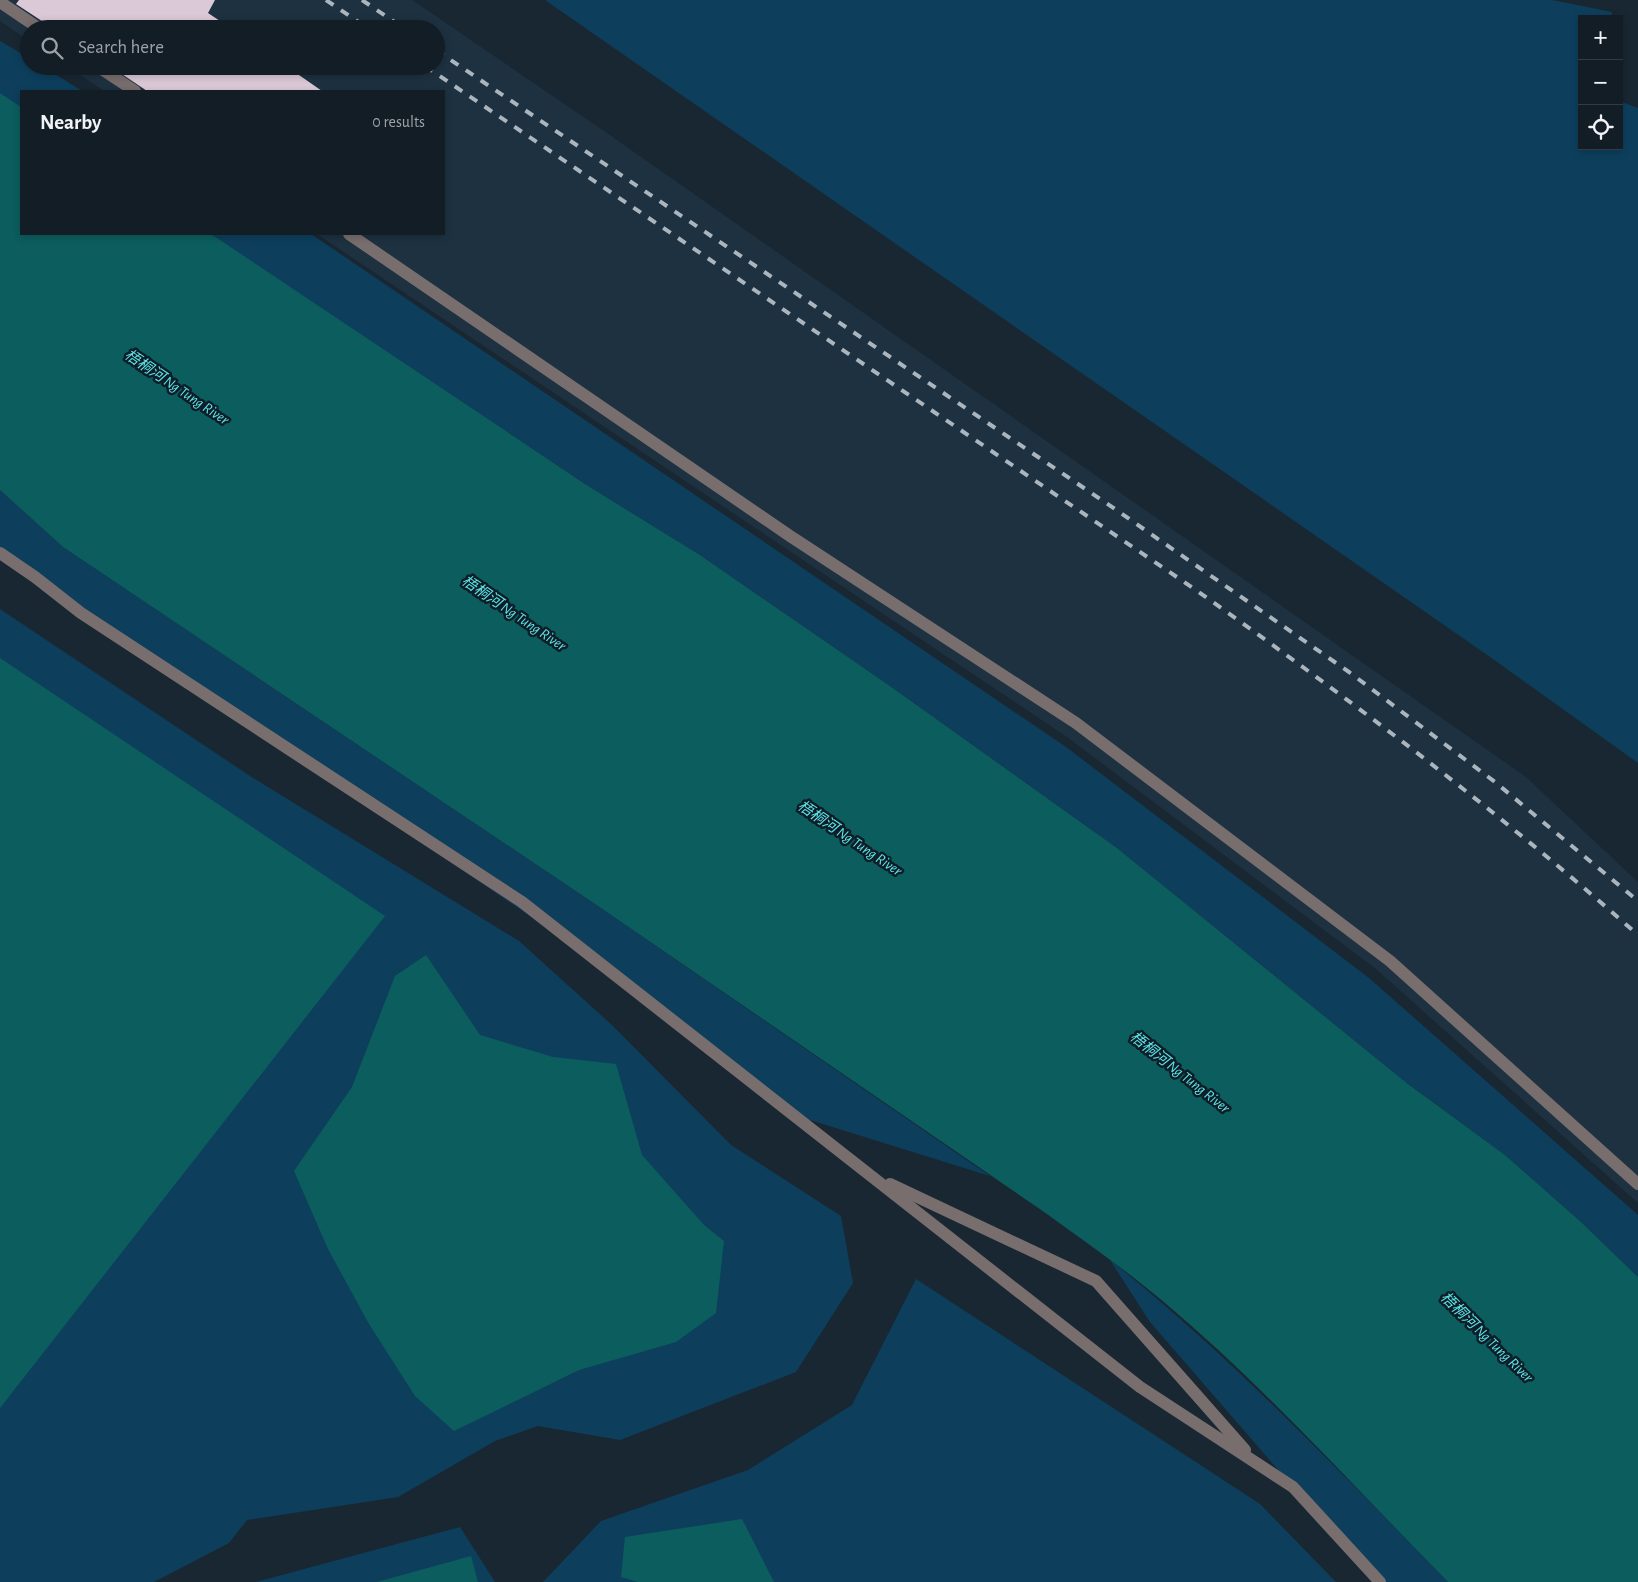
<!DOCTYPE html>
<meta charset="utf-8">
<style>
:root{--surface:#131d26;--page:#1c262e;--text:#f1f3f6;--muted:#9da2a7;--line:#323b43}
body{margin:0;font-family:"Alegreya Sans","Noto Sans SC",sans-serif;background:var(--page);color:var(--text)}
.controls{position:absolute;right:15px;top:15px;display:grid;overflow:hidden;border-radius:0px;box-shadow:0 2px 8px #0003}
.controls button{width:45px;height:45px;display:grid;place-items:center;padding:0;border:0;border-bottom:1px solid var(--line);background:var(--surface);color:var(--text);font:25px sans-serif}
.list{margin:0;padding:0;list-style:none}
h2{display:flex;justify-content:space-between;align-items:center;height:65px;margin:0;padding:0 20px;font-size:21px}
h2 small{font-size:16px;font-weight:400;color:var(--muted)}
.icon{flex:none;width:28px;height:28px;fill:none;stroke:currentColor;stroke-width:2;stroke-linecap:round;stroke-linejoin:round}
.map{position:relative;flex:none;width:1638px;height:1582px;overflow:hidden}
.search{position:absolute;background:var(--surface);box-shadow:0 2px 8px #0003;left:20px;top:20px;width:425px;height:55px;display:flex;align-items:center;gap:12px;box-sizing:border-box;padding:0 18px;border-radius:28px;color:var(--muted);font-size:19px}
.panel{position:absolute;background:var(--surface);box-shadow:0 2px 8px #0003;left:20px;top:90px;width:425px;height:145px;border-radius:0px}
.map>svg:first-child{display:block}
</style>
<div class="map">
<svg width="1638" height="1582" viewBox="0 0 1638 1582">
<rect width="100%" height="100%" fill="#192732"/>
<path fill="#1d3140" d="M 0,0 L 412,0 L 604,131 L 1526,777 L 1638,882 L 1638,1203 L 1376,969 L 1067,737 L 317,234 L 444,234 L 444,91 L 104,91 L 67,66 L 436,66 L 436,29 L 29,29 L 29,41 L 0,21 Z"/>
<g fill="#0d3f5d">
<path d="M 545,0 L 1552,0 L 1612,12 L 1612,19 L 1582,19 L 1582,146 L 1619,146 L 1619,101 L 1638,108 L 1638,763 L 1493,659 Z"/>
<path d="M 0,41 L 29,58 L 29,66 L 42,66 L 82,91 L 21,91 L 21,108 L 0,93 Z"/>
<path d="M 210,234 L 311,234 L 1066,747 L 1369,978 L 1638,1215 L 1638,1277 L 1580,1221 L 1505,1155 L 1408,1084 L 1117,848 L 890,686 L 700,555 L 585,484 Z"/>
<path d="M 0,490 L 63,547 L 595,904 L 990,1176 L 794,1115 L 602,965 L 161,665 L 0,550 Z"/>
<path d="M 0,609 L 253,778 L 519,941 L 613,1026 L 731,1145 L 841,1216 L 853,1283 L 796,1372 L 620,1440 L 538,1426 L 495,1441 L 398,1497 L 247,1520 L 229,1543 L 154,1582 L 0,1582 Z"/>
<path d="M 1110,1260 C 1232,1357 1339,1471 1448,1582 L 1380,1582 L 1293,1487 L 1150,1322 Z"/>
<path d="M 916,1279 L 1260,1504 L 1336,1582 L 543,1582 L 601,1521 L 748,1470 L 852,1405 Z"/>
<path d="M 460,1527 L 495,1582 L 256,1582 Z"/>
</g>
<g fill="#0c5d5e">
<path d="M 0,93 L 21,107 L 21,234 L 211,234 L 585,484 L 700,555 L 890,686 L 1117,848 L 1408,1084 L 1505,1155 L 1580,1221 L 1638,1277 L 1638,1582 L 1448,1582 C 1355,1488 1266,1388 1165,1303 C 1127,1271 1087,1243 1047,1214 L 595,904 L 63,547 L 0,490 Z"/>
<path d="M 0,658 L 385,916 L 0,1408 Z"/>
<path d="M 426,955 L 480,1035 L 553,1057 L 616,1064 L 642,1155 L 704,1225 L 724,1241 L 716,1313 L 676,1342 L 579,1370 L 454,1431 L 415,1396 L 369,1324 L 328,1249 L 294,1171 L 352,1087 L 395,976 Z"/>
<path d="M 742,1519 L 774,1582 L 638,1582 L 621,1577 L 625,1537 Z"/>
<path d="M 471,1556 L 478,1582 L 377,1582 Z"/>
</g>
<g fill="#dcc9d7">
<path d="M 19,0 L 215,0 L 208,13 L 232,29 L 54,29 L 16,4 Z"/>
<path d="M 110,66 L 286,66 L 322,91 L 147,91 Z"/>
</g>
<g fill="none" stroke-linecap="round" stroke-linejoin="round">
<g stroke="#786e6d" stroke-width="12">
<path d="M 0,2 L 40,29"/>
<path d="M 97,66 L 135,91"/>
<path d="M 349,234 L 790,536 L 1076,723 L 1390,961 L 1638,1184"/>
<path d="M 0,553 L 35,577 L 81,613 L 522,902 L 1140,1387 L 1293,1487 L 1380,1582"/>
<path d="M 890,1184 L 1096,1281 L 1245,1450"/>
</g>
<g stroke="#aab5bd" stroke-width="4" stroke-dasharray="9 9" stroke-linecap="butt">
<path d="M 326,0 L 369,29"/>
<path d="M 362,0 L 405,29"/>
<path d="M 436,50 L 1115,509 L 1349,672 L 1495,782 L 1638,901"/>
<path d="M 425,66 L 1193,588 C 1347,697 1497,810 1638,935"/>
</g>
</g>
<g text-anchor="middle" stroke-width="5" stroke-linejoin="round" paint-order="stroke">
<g font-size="15" font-style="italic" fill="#5be5e7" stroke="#0f1d28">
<text transform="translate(177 387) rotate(34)" y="5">梧桐河 Ng Tung River</text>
<text transform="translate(514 613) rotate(34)" y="5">梧桐河 Ng Tung River</text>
<text transform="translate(850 838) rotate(34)" y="5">梧桐河 Ng Tung River</text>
<text transform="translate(1180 1072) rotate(38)" y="5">梧桐河 Ng Tung River</text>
<text transform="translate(1487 1337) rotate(44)" y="5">梧桐河 Ng Tung River</text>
</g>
</g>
</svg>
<div class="controls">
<button>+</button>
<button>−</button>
<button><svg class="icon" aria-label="locate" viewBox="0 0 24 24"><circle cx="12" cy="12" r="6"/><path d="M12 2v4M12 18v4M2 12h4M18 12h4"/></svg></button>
</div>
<div class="search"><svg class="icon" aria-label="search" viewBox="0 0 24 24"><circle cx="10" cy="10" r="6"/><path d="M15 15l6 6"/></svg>Search here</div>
<section class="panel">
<h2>Nearby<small>0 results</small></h2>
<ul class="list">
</ul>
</section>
</div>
